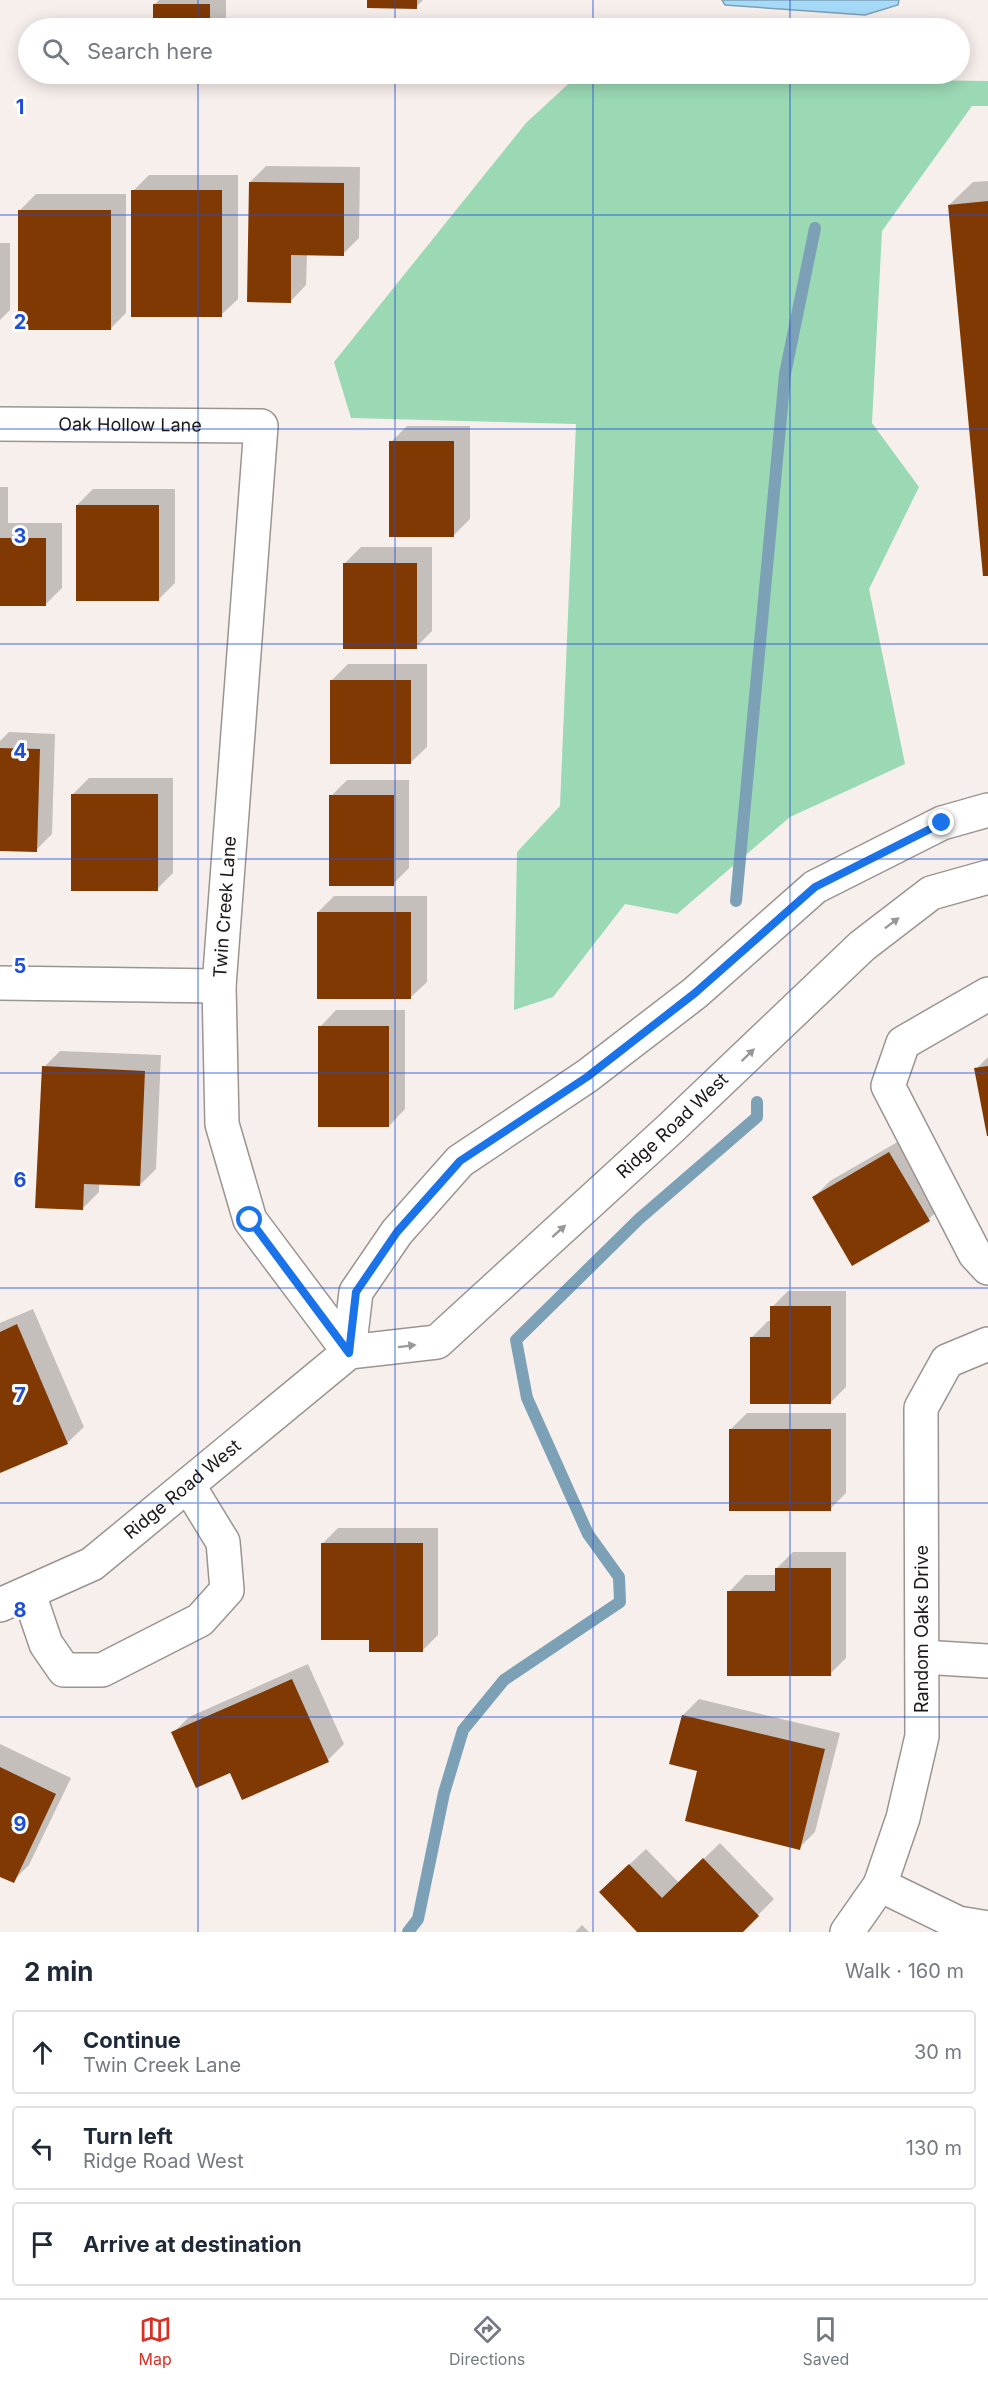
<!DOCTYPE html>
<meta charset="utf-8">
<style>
:root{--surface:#fff;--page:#f2f2f3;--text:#1f2937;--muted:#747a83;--line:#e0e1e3;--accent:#d93025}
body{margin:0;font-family:Inter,sans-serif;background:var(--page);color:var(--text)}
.stop{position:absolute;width:18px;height:18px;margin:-14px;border:4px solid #1a73e8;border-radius:50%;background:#fff}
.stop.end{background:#1a73e8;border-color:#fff;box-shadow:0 2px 6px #0008}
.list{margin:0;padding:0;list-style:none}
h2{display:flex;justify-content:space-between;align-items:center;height:78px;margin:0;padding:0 24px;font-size:26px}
h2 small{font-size:20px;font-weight:400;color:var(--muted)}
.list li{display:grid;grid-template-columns:39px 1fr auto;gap:18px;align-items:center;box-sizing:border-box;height:84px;margin:0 12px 12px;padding:0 12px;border:2px solid var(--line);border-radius:6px}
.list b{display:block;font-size:22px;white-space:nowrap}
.list p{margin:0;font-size:20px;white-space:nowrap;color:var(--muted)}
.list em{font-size:20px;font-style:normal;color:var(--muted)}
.icon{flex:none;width:33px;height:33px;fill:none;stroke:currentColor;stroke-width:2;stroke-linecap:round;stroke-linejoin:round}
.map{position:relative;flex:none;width:988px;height:1932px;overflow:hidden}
.search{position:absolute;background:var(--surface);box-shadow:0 3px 15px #0003;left:18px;right:18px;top:18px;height:66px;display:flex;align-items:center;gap:15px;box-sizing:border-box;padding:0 21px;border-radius:33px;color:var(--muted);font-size:22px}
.sheet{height:366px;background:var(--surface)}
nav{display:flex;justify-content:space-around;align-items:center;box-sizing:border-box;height:84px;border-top:2px solid var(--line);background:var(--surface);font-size:16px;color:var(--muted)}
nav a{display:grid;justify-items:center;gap:3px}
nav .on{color:var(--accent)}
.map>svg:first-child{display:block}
</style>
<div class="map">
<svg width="988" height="1932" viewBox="0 0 988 1932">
<rect width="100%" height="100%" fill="#f7efec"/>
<path fill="#9bd8b4" d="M 577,76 L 988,81 L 988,106 L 972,106 L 882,231 L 872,423 L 919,487 L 869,589 L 905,764 L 790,817 L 677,914 L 625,904 L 553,997 L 514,1010 L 517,852 L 560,806 L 576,424 L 351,418 L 334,362 L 526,123 Z"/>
<path fill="#a5daf8" stroke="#7ca0b5" stroke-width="1.5" d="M 722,0 L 899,0 L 898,5 L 865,15 L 725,5 Z"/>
<g fill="#0003">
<path d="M 159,0 L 226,0 L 226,28 L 154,28 L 154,5 Z"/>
<path d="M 369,0 L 423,0 L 416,7 Z"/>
<path d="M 266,166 L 360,167 L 359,238 L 343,254 L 307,254 L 306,285 L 290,302 L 250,182 Z"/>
<path d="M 149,175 L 238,175 L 238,299 L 221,315 L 133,191 Z"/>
<path d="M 988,181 L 988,574 L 949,205 L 973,182 Z"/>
<path d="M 36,194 L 126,194 L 126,313 L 110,329 L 20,210 Z"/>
<path d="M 0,243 L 10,243 L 10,310 L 0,320 Z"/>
<path d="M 407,426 L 470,426 L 470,519 L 454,535 L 391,442 Z"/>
<path d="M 0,487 L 8,487 L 8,523 L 62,523 L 62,588 L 46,604 L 0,604 Z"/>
<path d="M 93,489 L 175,489 L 175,583 L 159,599 L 77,505 Z"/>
<path d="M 361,547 L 432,547 L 432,631 L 416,647 L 345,563 Z"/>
<path d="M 348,664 L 427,664 L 427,747 L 410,763 L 332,680 Z"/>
<path d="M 9,732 L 55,734 L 52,834 L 36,850 L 0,849 L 0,741 Z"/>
<path d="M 89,778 L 173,778 L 173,873 L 157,889 L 73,794 Z"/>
<path d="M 347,780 L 409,780 L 409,868 L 393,884 L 331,796 Z"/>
<path d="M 334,896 L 427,896 L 427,982 L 410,998 L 318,912 Z"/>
<path d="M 336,1010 L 405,1010 L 405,1109 L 389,1126 L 320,1027 Z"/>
<path d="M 60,1051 L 161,1055 L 156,1169 L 140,1185 L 99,1183 L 99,1192 L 83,1208 L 44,1067 Z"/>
<path d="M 988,1057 L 988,1134 L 976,1069 Z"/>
<path d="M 906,1137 L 945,1203 L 929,1219 L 814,1197 L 830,1181 Z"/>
<path d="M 788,1291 L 846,1291 L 846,1387 L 830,1403 L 752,1337 L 768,1321 L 772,1321 L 772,1307 Z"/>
<path d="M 33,1309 L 84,1427 L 67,1443 L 0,1471 L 0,1323 Z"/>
<path d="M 747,1413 L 846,1413 L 846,1493 L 830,1509 L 730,1430 Z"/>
<path d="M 338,1528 L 438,1528 L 438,1635 L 422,1651 L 370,1639 L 322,1544 Z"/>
<path d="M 793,1552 L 846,1552 L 846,1658 L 830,1674 L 729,1592 L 745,1575 L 777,1575 L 777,1568 Z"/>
<path d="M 308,1664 L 344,1744 L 328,1760 L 230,1771 L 173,1733 L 189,1717 Z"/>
<path d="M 699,1699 L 840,1733 L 815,1832 L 799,1848 L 699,1770 L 683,1715 Z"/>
<path d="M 0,1744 L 71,1778 L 29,1865 L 13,1881 L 0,1875 Z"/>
<path d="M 720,1843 L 774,1899 L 741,1932 L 639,1932 L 617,1876 L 646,1849 L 679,1883 Z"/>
<path d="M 582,1925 L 589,1932 L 575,1932 Z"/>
</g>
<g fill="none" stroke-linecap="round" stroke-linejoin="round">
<g stroke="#7ca0b5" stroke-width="12">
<path d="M 736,901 L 785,374 L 815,228"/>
<path d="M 408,1932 L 418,1919 L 444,1793 L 463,1730 L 504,1680 L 620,1602 L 619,1577 L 588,1534 L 527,1398 L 516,1340 L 639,1219 L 757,1117 L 757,1102"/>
</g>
</g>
<g fill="#813903">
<path d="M 367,0 L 417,0 L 417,9 L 367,8 Z"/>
<rect x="153" y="4" width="57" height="24"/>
<path d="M 249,182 L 344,183 L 344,256 L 291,255 L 291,303 L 247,302 Z"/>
<rect x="131" y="190" width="91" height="127"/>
<path d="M 988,201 L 988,576 L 983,576 L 948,205 Z"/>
<rect x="18" y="210" width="93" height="120"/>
<rect x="389" y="441" width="65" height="96"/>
<rect x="76" y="505" width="83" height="96"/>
<rect x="0" y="538" width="46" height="68"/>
<rect x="343" y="563" width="74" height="86"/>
<rect x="330" y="680" width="81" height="84"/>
<path d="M 0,748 L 40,749 L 37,852 L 0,851 Z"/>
<rect x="71" y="794" width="87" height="97"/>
<rect x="329" y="795" width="65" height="91"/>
<rect x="317" y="912" width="94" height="87"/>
<rect x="318" y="1026" width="71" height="101"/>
<path d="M 42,1066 L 145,1071 L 140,1186 L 84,1184 L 83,1210 L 35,1208 Z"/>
<path d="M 988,1066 L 988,1136 L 987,1136 L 974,1068 Z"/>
<path d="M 889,1152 L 930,1221 L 852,1266 L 812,1197 Z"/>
<path d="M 770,1306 L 831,1306 L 831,1404 L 750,1404 L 750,1337 L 770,1337 Z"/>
<path d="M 17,1324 L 68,1444 L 0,1473 L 0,1332 Z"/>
<rect x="729" y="1429" width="102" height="82"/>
<path d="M 321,1543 L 423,1543 L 423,1652 L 369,1652 L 369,1640 L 321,1640 Z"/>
<path d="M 775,1568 L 831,1568 L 831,1676 L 727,1676 L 727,1591 L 775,1591 Z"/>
<path d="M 292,1679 L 329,1762 L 242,1800 L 230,1773 L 196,1788 L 171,1732 Z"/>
<path d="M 682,1715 L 825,1749 L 800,1850 L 685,1821 L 697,1771 L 669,1764 Z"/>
<path d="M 0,1767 L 56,1794 L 14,1883 L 0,1877 Z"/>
<path d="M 703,1858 L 759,1916 L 743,1932 L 637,1932 L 599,1892 L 629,1864 L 662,1898 Z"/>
</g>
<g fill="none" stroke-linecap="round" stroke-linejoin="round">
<defs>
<g id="minor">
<path id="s1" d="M 0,424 L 261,426 L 219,986 L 222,1124 L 250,1220 L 349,1352"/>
<path d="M 0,983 L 219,986"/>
<path d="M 988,994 L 903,1043 L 888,1086 L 975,1254 L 988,1268"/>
<path d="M 349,1352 L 356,1292 L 397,1232 L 460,1161 L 587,1076 L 695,993 L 815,887 L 942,823 L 988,810"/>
<path d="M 29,1594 L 46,1644 L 64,1670 L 102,1670 L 200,1620 L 227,1590 L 223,1542 L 188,1485"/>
<path id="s2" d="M 0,1605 L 92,1564 L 349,1352 L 437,1342 L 672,1127 L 862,946 L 931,893 L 988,877"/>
<path d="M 922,1657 L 988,1661"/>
<path d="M 880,1885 L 958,1923 L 988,1928"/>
<path d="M 847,1932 L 880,1885 L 903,1818 L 922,1736 L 921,1408 L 947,1361 L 988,1344"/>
</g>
</defs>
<use href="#minor" stroke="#9b9491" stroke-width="36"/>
<use href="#minor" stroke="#fff" stroke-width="33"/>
</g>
<defs><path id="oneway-solid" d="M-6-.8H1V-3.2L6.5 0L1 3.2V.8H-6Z" transform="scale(1.5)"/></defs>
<g fill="#999897">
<use href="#oneway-solid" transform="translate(892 923) rotate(-37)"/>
<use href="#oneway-solid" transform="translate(748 1055) rotate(-44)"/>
<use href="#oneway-solid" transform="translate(559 1231) rotate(-42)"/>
<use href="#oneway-solid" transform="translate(407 1346) rotate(-7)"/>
</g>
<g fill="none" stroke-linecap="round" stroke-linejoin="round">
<path stroke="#1a73e8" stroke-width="8" d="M 250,1220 L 349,1353 L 356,1292 L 397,1232 L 460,1161 L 587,1077 L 695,993 L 815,887 L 942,823"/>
</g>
<path fill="none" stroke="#1d4ed8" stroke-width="1.5" stroke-opacity="0.55" d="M 198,0 L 198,28M 395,0 L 395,28M 593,0 L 593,28M 790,0 L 790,28M 198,74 L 198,1932M 395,74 L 395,1932M 593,74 L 593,1932M 790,74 L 790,1932M 0,215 L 988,215M 0,429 L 988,429M 0,644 L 988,644M 0,859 L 988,859M 0,1073 L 988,1073M 0,1288 L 988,1288M 0,1503 L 988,1503M 0,1717 L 988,1717"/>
<g text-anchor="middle" stroke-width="6" stroke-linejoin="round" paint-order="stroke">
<g font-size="18" fill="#1c1918" stroke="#fefefe">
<text dy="6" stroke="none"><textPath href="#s1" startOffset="130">Oak Hollow Lane</textPath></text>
<text transform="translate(225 907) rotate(-86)" y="6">Twin Creek Lane</text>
<text dy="6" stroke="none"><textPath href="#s2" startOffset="842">Ridge Road West</textPath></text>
<text dy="6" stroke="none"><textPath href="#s2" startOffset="218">Ridge Road West</textPath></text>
<text transform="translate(922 1629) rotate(-90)" y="6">Random Oaks Drive</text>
</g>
</g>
<g font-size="20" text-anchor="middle" font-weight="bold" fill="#1d4ed8" stroke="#fefefe" stroke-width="6" stroke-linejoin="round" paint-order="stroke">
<text x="20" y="114">1</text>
<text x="20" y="329">2</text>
<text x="20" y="543">3</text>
<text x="20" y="758">4</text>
<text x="20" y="973">5</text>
<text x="20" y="1187">6</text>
<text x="20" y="1402">7</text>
<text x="20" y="1617">8</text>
<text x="20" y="1831">9</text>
</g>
</svg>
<div class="stop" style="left:250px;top:1220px"></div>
<div class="stop end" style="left:942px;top:823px"></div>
<div class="search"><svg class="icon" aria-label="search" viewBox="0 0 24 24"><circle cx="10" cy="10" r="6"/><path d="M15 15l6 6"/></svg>Search here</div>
</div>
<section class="sheet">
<h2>2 min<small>Walk · 160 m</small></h2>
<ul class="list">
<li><svg class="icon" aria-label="ahead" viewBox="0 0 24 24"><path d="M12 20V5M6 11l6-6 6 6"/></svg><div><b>Continue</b><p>Twin Creek Lane</p></div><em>30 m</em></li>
<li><svg class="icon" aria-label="left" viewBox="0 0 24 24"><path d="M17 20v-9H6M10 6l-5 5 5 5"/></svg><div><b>Turn left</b><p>Ridge Road West</p></div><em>130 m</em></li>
<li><svg class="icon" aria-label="arrive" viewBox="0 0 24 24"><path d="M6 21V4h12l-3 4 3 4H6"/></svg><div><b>Arrive at destination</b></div></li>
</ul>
</section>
<nav>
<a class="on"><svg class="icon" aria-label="map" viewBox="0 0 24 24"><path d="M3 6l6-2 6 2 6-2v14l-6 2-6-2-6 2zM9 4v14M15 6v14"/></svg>Map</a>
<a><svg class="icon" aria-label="directions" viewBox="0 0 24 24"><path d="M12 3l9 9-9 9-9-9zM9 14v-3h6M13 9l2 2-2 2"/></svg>Directions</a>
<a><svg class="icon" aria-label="saved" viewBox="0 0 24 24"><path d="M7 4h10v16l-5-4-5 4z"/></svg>Saved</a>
</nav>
